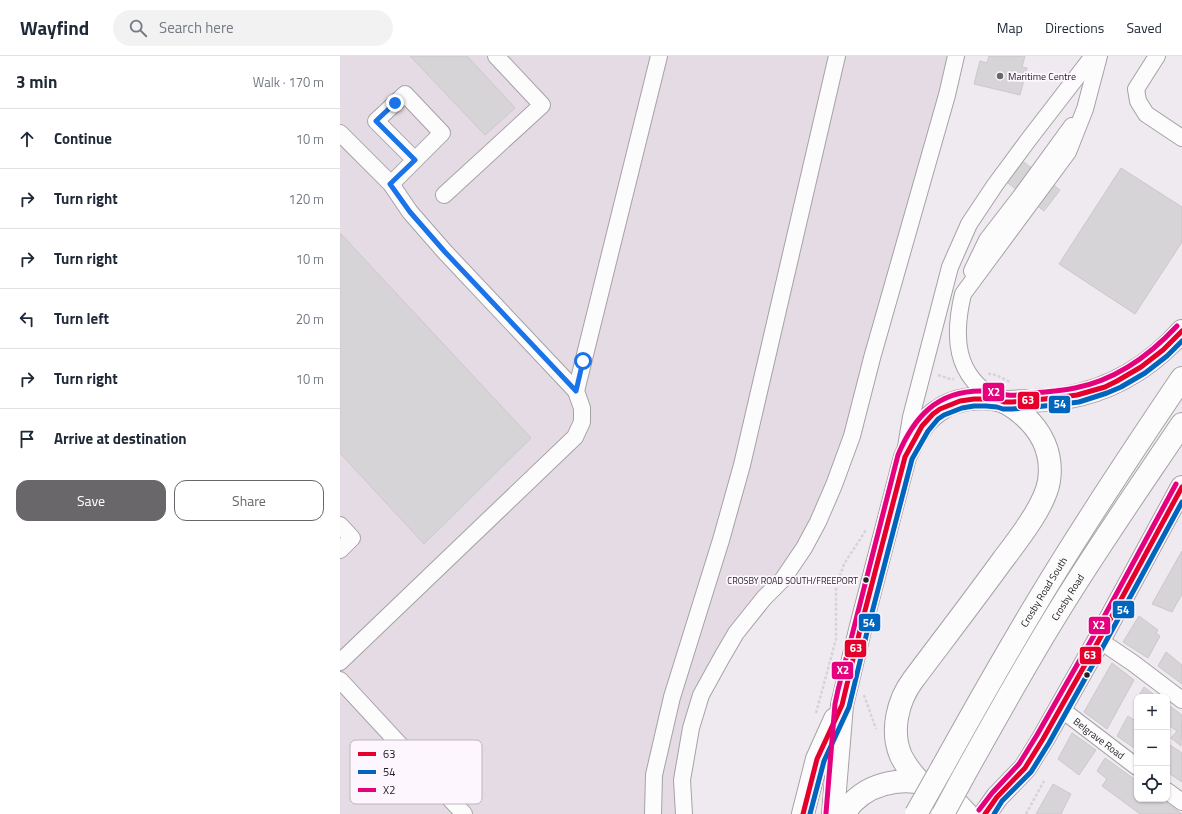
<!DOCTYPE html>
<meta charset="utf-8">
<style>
:root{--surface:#fff;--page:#f2f2f3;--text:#1f2937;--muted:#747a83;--line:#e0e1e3;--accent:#6a676a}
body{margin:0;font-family:"Titillium Web",sans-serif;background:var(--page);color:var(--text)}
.controls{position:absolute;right:12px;bottom:12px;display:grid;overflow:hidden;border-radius:8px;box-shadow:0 1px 3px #0004}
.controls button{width:36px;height:36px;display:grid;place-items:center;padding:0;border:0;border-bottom:1px solid var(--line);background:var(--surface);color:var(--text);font:20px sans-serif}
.stop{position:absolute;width:12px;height:12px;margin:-9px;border:3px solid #1a73e8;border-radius:50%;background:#fff}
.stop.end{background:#1a73e8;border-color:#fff;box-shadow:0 1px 4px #0008}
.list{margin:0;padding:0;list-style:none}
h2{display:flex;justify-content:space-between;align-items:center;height:52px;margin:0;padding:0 16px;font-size:17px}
h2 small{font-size:13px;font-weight:400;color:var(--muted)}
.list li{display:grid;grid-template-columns:26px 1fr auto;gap:12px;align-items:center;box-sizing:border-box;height:60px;padding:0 16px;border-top:1px solid var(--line)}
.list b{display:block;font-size:15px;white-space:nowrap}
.list em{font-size:13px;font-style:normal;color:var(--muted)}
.actions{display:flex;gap:8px;padding:12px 16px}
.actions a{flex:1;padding:9px 0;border:1px solid var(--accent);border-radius:12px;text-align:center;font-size:14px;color:var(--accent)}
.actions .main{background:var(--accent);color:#fff}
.icon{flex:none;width:22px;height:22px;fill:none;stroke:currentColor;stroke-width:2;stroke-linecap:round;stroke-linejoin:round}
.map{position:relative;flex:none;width:842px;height:758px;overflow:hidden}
header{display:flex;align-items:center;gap:24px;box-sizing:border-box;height:56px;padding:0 20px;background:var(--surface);border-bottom:1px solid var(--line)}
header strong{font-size:19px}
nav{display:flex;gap:22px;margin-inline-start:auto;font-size:14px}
.search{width:280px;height:36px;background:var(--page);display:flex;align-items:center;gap:10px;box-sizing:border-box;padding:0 14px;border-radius:22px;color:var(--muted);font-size:15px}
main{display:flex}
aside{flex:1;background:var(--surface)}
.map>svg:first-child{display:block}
</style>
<header>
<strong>Wayfind</strong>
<div class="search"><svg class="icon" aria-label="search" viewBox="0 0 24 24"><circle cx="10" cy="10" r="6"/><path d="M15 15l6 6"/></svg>Search here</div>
<nav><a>Map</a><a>Directions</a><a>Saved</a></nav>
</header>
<main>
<aside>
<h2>3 min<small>Walk · 170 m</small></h2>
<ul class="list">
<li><svg class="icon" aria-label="ahead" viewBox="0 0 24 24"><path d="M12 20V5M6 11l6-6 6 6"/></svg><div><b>Continue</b></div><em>10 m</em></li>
<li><svg class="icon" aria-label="right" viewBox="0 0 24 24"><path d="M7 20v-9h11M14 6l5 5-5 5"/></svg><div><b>Turn right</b></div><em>120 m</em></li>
<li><svg class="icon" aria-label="right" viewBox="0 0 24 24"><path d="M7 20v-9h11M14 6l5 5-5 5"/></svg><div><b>Turn right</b></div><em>10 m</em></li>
<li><svg class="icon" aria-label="left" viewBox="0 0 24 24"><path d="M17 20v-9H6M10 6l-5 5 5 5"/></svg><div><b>Turn left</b></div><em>20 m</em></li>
<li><svg class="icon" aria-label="right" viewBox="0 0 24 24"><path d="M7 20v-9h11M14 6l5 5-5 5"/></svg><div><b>Turn right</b></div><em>10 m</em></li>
<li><svg class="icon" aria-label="arrive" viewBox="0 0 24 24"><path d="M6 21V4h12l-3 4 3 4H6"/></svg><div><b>Arrive at destination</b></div></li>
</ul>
<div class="actions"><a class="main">Save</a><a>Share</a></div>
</aside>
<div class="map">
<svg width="842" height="758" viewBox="0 0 842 758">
<rect width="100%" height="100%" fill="#efeaef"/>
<path fill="#e5dbe5" d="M 0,0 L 616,0 L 607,39 L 478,466 L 361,639 L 344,758 L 0,758 Z"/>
<g fill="#d7d4d7" stroke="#cbc7cb">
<path d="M 70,0 L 127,0 L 175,52 L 145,79 Z"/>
<path d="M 649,0 L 685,0 L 682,11 L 687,12 L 680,39 L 634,28 L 640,5 L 647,7 Z"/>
<path d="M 671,96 L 720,134 L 704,155 L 655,117 Z"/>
<path d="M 781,112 L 842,151 L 842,186 L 795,258 L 719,208 Z"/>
<path d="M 0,177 L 191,382 L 84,488 L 0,397 Z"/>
<path d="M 842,495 L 842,538 L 832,556 L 812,548 Z"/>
<path d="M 799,560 L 818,574 L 816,577 L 820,580 L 808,602 L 783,586 Z"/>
<path d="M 826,596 L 842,609 L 842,628 L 818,610 Z"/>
<path d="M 772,607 L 794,624 L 767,673 L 744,656 Z"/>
<path d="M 804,631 L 817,641 L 798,641 Z"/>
<path d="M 827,648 L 842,659 L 841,690 L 831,682 L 837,675 L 827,668 Z"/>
<path d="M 788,660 L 797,666 L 797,694 L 777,680 Z"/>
<path d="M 732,677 L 756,694 L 739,719 L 718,703 Z"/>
<path d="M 827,687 L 842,697 L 842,726 L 827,716 Z"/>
<path d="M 765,702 L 797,725 L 797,743 L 821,743 L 842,758 L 800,758 L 762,730 L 767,723 L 757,715 Z"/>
<path d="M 713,728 L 731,738 L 721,758 L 696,758 Z"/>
</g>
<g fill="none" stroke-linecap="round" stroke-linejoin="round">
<defs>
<g id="minor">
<path d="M 817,0 L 796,33 L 798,45 L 806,58 L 842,82"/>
<path d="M 0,77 L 51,128 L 70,156 L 105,196 L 236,335"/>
<path d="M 51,128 L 102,77 L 65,38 L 36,65 L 75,104"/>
<path d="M 104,139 L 202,49 L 156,0"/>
<path d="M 632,215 L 647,184 L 681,140 L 732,70"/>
<path d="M 657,343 C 614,320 613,280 623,238 L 728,96 L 745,53 L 759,0"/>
<path d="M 566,391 L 571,361 L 610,211 L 629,168 L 655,129 L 689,83 L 753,0"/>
<path d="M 0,469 L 12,482 L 0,494"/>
<path d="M 759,584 L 793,607 L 842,644"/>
<path d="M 0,606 L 235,381 L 242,366 L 242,352 L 236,335 L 319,0"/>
<path d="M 0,624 L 124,758"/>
<path id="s1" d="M 721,653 L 797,711"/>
<path d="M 827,735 L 842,746"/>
<path d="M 313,758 L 314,719 L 332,641 L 381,484 L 402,409 L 497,0"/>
<path d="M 344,758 L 342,724 L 351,672 L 361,639 L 382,601 L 396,577 L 424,542 L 443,523 L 464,492 L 478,466 L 494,429 L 512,380 L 532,302 L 607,39 L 616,0"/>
</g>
<g id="highway">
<path d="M 664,346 C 684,345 705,345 725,342 C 771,334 811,310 842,275"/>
<path id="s2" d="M 603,710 C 633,656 664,601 696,548 C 742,471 792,396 842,322"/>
<path id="s3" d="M 623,721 C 653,667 683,613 715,561 C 755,495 799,432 842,368"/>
<path d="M 463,758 L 477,703 L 495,663"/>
<path d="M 493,758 L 502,649 L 521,570 L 565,401 C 573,384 582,365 598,355 C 614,343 642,339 662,345 C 669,348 676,353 682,358 C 702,375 713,398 709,425 C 705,450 677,485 662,505 C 633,545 603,584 573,624 C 558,644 550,675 561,700 C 566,710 573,719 581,727"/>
<path d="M 504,758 C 507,754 510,749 513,746 C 535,724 573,719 599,734 C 610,740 619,749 627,758"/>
<path d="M 645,758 L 657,741 L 685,712 L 703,683 L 759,584 L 842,431"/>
</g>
</defs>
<use href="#minor" stroke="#a5a2a5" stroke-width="18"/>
<use href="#highway" stroke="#a5a2a5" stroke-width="24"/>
<g stroke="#d5d4d5" stroke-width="2.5" stroke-dasharray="3 2" stroke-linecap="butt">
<path d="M 648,318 C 656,317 664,324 671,326"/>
<path d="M 598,319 L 610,323 L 614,323"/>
<path d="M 524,639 L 536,673"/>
<path d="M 476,657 L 496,583 L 496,531 L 504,508 L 526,474"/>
<path d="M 686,758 L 704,725"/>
</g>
<use href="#minor" stroke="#fdfcfd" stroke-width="16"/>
<use href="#highway" stroke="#fdfcfd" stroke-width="22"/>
<defs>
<g id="highway-bridge">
<path d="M 576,758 L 603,710"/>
<path d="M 603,758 L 623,721"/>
</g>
</defs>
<use href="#highway-bridge" stroke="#a5a2a5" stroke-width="24" stroke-linecap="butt"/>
<use href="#highway-bridge" stroke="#fdfcfd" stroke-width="22"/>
<defs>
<g id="bus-1">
<path d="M 463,758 L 477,703 L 502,649 L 521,570 L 565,401 L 582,370 L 593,358 L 600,353 L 620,345 L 634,343 L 647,343 L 659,344 L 664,346 L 672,346 L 715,342 L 737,339 L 765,331 L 777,325 L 801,311 L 823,294 L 842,275"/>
<path d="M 645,758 L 657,741 L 685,712 L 703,683 L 759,584 L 842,431"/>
</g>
<g id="bus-2">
<path d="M 470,758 L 484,705 L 509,651 L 528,572 L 572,403 L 588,375 L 598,363 L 604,359 L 622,352 L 634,350 L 646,350 L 657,351 L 663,353 L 672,353 L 715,349 L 739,346 L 767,337 L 781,331 L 805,317 L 827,300 L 842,285"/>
<path d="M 654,758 L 662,745 L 691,716 L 709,687 L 765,587 L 842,446"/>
</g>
<g id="bus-3">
<path d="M 639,754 L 652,737 L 679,708 L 697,679 L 753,581 L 836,428"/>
<path d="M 486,757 L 495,648 L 498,634 L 558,399 C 574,361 597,335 641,335 C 647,335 654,336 659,337 C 663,338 665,339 668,339 C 676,340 684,338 692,337 C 707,336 721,335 735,332 C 776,324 809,300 837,270"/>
</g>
</defs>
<use href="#bus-1" stroke="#fdf6fe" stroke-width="8"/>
<use href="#bus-2" stroke="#fdf6fe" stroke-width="8"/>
<use href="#bus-3" stroke="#fdf6fe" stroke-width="8"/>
<use href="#bus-1" stroke="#e4002b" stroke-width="5"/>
<use href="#bus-2" stroke="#0065bd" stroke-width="5"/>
<use href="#bus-3" stroke="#e5007d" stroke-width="5"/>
</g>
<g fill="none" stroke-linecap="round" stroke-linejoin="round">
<path stroke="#1a73e8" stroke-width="5" d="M 55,47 L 36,65 L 75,104 L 50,128 L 70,156 L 105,196 L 236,335 L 243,305"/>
</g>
<circle fill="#6a676a" stroke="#fdf6fe" stroke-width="1.5" cx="660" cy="20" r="4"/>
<g fill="#232123" stroke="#fdf6fe" stroke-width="1.5">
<circle cx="526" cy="524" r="3.5"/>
<circle cx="747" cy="619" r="3.5"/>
</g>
<g text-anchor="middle" stroke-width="3.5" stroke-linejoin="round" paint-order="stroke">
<g font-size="9" fill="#232123" stroke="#fdf6fe" text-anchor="end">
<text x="518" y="528">CROSBY ROAD SOUTH/FREEPORT</text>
</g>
<g font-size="10" fill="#232123" stroke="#fdf6fe" text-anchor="start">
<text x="668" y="24">Maritime Centre</text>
</g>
<g font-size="10" fill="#232123" stroke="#fdf6fe">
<text dy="4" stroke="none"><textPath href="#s2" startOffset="201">Crosby Road South</textPath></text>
<text dy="4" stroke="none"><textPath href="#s3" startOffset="208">Crosby Road</textPath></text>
<text dy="4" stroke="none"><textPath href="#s1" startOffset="48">Belgrave Road</textPath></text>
</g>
</g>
<rect x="10" y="684" width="132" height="64" rx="6" fill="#fdf6fe" stroke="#bcb6bc" stroke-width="1"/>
<rect x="18" y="696" width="18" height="4" fill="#e4002b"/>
<rect x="18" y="714" width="18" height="4" fill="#0065bd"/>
<rect x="18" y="732" width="18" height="4" fill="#e5007d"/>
<g font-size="11" fill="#232123">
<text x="43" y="702">63</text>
<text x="43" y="720">54</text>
<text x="43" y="738">X2</text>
</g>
<g stroke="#fdf6fe" stroke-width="1.5">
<rect x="642" y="326" width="23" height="20" rx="4" fill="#e5007d"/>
<rect x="677" y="335" width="23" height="19" rx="4" fill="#e4002b"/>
<rect x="708" y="339" width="23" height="19" rx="4" fill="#0065bd"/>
<rect x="772" y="544" width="23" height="19" rx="4" fill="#0065bd"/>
<rect x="518" y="557" width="23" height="19" rx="4" fill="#0065bd"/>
<rect x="748" y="560" width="23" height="19" rx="4" fill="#e5007d"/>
<rect x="504" y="583" width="23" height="19" rx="4" fill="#e4002b"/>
<rect x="739" y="590" width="23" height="19" rx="4" fill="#e4002b"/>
<rect x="491" y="605" width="23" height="19" rx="4" fill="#e5007d"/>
</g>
<g font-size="11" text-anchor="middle" font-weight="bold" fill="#fff">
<text x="654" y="340">X2</text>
<text x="688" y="348">63</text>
<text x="720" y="352">54</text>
<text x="783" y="558">54</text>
<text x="529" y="571">54</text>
<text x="759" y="573">X2</text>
<text x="516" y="596">63</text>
<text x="750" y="603">63</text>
<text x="503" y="618">X2</text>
</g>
</svg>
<div class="controls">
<button>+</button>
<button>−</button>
<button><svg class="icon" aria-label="locate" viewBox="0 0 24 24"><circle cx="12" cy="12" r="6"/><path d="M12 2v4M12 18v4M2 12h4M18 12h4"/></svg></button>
</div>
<div class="stop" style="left:243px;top:305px"></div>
<div class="stop end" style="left:55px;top:47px"></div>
</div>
</main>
